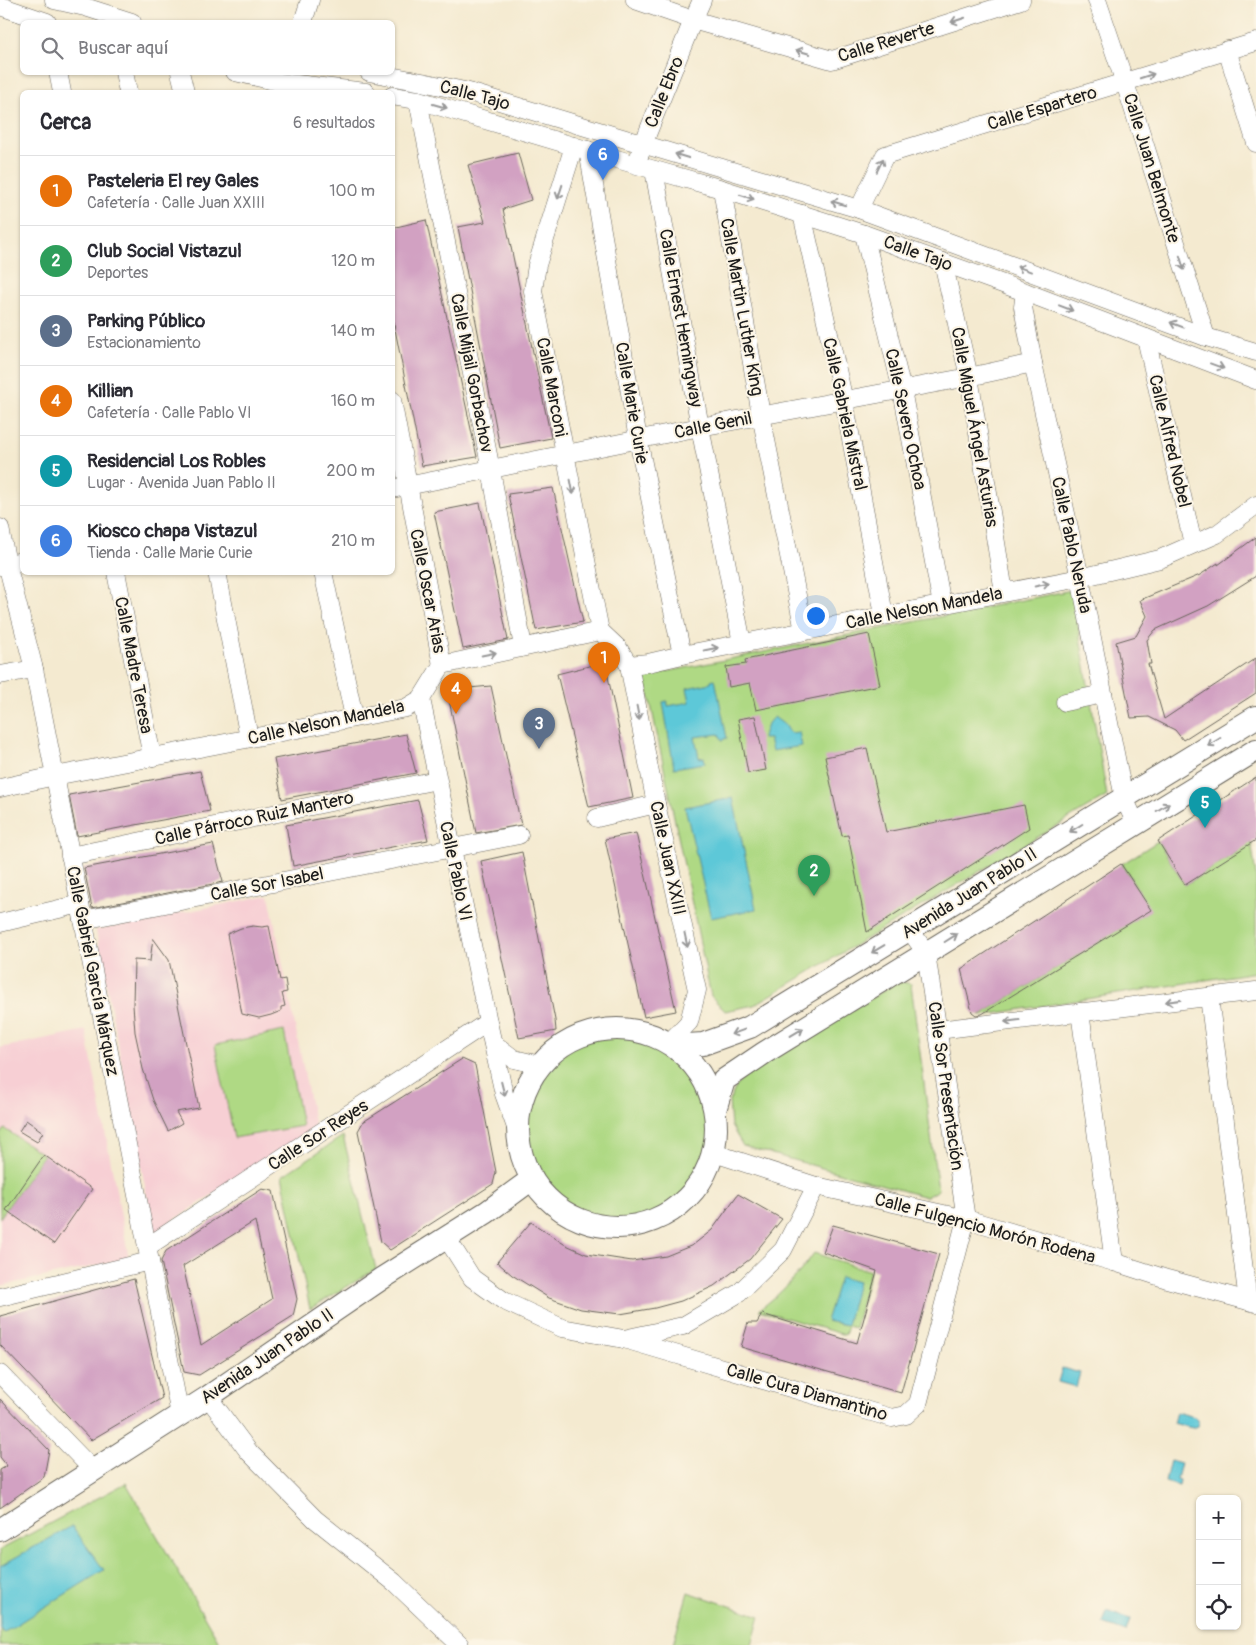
<!DOCTYPE html>
<html lang="es">
<meta charset="utf-8">
<style>
:root{--surface:#fff;--page:#f2f2f3;--text:#2b2b33;--muted:#7c7c81;--line:#e1e1e2;--accent:#c8321e}
body{margin:0;font-family:Pangolin,sans-serif;background:var(--page);color:var(--text)}
.controls{position:absolute;right:15px;bottom:15px;display:grid;overflow:hidden;border-radius:8px;box-shadow:0 1px 4px #0004}
.controls button{width:45px;height:45px;display:grid;place-items:center;padding:0;border:0;border-bottom:1px solid var(--line);background:var(--surface);color:var(--text);font:25px sans-serif}
.you{position:absolute;left:815px;top:615px;width:18px;height:18px;margin:-12px;border:4px solid #fff;border-radius:50%;background:#1a73e8;box-shadow:0 0 0 8px #1a73e833}
.badge{display:grid;place-items:center;width:32px;height:32px;border-radius:50%;background:var(--accent);color:#fff;font-size:16px;font-weight:700}
.pin{position:absolute;translate:-50% -41px;filter:drop-shadow(0 1px 2px #0008)}
.pin::after{content:'';position:absolute;top:26px;width:18px;height:15px;background:inherit;clip-path:polygon(0 0,100% 0,50% 100%)}
.list{margin:0;padding:0;list-style:none}
h2{display:flex;justify-content:space-between;align-items:center;height:65px;margin:0;padding:0 20px;font-size:21px}
h2 small{font-size:16px;font-weight:400;color:var(--muted)}
.list li{display:grid;grid-template-columns:32px 1fr auto;gap:15px;align-items:center;box-sizing:border-box;height:70px;padding:0 20px;border-top:1px solid var(--line)}
.list b{display:block;font-size:19px;white-space:nowrap}
.list p{margin:0;font-size:16px;white-space:nowrap;color:var(--muted)}
.list em{font-size:16px;font-style:normal;color:var(--muted)}
.icon{flex:none;width:28px;height:28px;fill:none;stroke:currentColor;stroke-width:2;stroke-linecap:round;stroke-linejoin:round}
.map{position:relative;flex:none;width:1256px;height:1645px;overflow:hidden}
.search{position:absolute;background:var(--surface);box-shadow:0 1px 4px #0004;left:20px;top:20px;width:375px;height:55px;display:flex;align-items:center;gap:12px;box-sizing:border-box;padding:0 18px;border-radius:8px;color:var(--muted);font-size:19px}
.panel{position:absolute;background:var(--surface);box-shadow:0 1px 4px #0004;left:20px;top:90px;width:375px;height:485px;border-radius:8px}
.map>svg:first-child{display:block}
</style>
<div class="map">
<svg width="1256" height="1645" viewBox="0 0 1256 1645">
<rect width="100%" height="100%" fill="#fcf5e5"/>
<filter id="ink" filterUnits="userSpaceOnUse"><feTurbulence type="fractalNoise" baseFrequency=".02" numOctaves="2"/><feDisplacementMap in="SourceGraphic" scale="10" xChannelSelector="R" yChannelSelector="G"/><feConvolveMatrix kernelMatrix="1 2 1 2 8 2 1 2 1" color-interpolation-filters="sRGB"/></filter>
<filter id="wash" filterUnits="userSpaceOnUse"><feTurbulence type="fractalNoise" baseFrequency=".0096" numOctaves="4" result="noise"/><feDisplacementMap in="SourceGraphic" scale="20" xChannelSelector="R" yChannelSelector="G"/><feGaussianBlur stdDeviation="1.12" result="paint"/><feColorMatrix in="noise" values="0 0 0 0 0 0 0 0 0 0 0 0 0 0 0 0 0 1.4 0 .05"/><feComposite in="paint" operator="in"/></filter>
<g filter="url(#wash)">
<rect width="100%" height="100%" fill="#f4ead0"/>
<g fill="#f7cfd4">
<path d="M 269,895 L 315,1127 L 154,1233 L 96,930 Z"/>
<path d="M 86,1030 L 129,1259 L 0,1286 L 0,1048 Z"/>
</g>
<g fill="#afd984" stroke="#667a50">
<path d="M 1072,590 L 1107,796 L 754,1005 L 725,1011 L 711,996 L 645,676 Z"/>
<path d="M 1245,797 L 1256,876 L 1256,972 L 979,1016 L 1150,910 L 1122,864 L 1158,841 L 1185,885 L 1237,852 Z"/>
<path d="M 899,981 L 911,984 L 938,1190 L 926,1197 L 743,1146 L 731,1126 L 729,1101 L 737,1085 L 748,1074 Z"/>
<circle cx="618" cy="1128" r="98"/>
<path d="M 284,1031 L 302,1126 L 234,1138 L 215,1045 Z"/>
<path d="M 5,1129 L 44,1155 L 0,1218 L 0,1135 Z"/>
<path d="M 343,1136 L 376,1269 L 310,1309 L 282,1176 Z"/>
<path d="M 814,1253 L 870,1271 L 855,1328 L 848,1326 L 845,1335 L 759,1310 C 780,1294 799,1275 814,1253 Z"/>
<path d="M 126,1483 L 221,1645 L 0,1645 L 0,1550 Z"/>
<path d="M 688,1592 L 760,1616 L 752,1645 L 673,1644 Z"/>
</g>
<g fill="#5dc8d8" stroke="#3c727a">
<path d="M 715,679 L 727,738 L 722,740 L 719,734 L 695,737 L 699,758 L 704,757 L 705,763 L 674,768 L 663,702 L 667,701 L 668,706 L 690,702 L 687,688 L 711,683 L 711,680 Z"/>
<path d="M 774,717 L 786,726 L 790,733 L 799,732 L 802,746 L 772,751 L 769,739 L 763,739 C 763,732 768,721 774,717 Z"/>
<path d="M 733,798 L 756,909 L 711,918 L 685,807 Z"/>
<path d="M 840,1277 L 858,1282 L 847,1325 L 826,1321 Z"/>
<path d="M 1062,1368 L 1080,1373 L 1076,1387 L 1058,1382 Z"/>
<path d="M 1176,1412 L 1195,1417 L 1198,1422 L 1197,1426 L 1192,1428 L 1173,1423 Z"/>
<path d="M 1170,1460 L 1181,1463 L 1177,1479 L 1180,1480 L 1179,1486 L 1165,1482 Z"/>
<path d="M 72,1526 L 104,1570 L 3,1633 L 0,1628 L 0,1566 Z"/>
<path d="M 1107,1611 L 1130,1619 L 1126,1632 L 1103,1624 Z"/>
</g>
<g id="blocks">
<g fill="#d2a1c2" fill-rule="evenodd">
<path d="M 518,153 L 531,200 L 503,209 L 551,438 L 500,448 L 458,227 L 485,222 L 468,165 Z"/>
<path d="M 426,220 L 477,457 L 422,466 L 392,314 L 392,228 Z"/>
<path d="M 553,488 L 583,622 L 536,630 L 508,494 Z"/>
<path d="M 480,503 L 508,640 L 463,649 L 434,512 Z"/>
<path d="M 1256,537 L 1256,576 L 1208,606 L 1155,630 L 1147,640 L 1151,664 L 1148,664 L 1164,719 L 1256,658 L 1256,693 L 1183,740 L 1175,730 L 1149,717 L 1131,718 L 1116,642 L 1136,636 L 1147,616 L 1140,600 L 1200,575 L 1218,563 L 1218,565 Z"/>
<path d="M 869,634 L 880,685 L 756,710 L 750,683 L 729,687 L 726,667 L 746,664 L 745,660 Z"/>
<path d="M 605,662 L 633,798 L 589,807 L 557,674 Z"/>
<path d="M 491,686 L 521,825 L 476,833 L 447,690 Z"/>
<path d="M 755,716 L 766,770 L 748,773 L 738,719 Z"/>
<path d="M 406,734 L 416,773 L 282,799 L 274,759 Z"/>
<path d="M 867,748 L 886,832 L 1024,805 L 1029,828 L 867,932 L 848,835 L 842,836 L 825,757 Z"/>
<path d="M 200,771 L 210,811 L 77,836 L 69,795 Z"/>
<path d="M 1256,777 L 1256,840 L 1185,885 L 1158,841 Z"/>
<path d="M 418,800 L 428,840 L 293,866 L 286,825 Z"/>
<path d="M 636,833 L 676,1011 L 644,1017 L 605,839 Z"/>
<path d="M 213,844 L 223,882 L 92,908 L 84,868 Z"/>
<path d="M 522,852 L 555,1020 L 556,1031 L 519,1038 L 481,861 Z"/>
<path d="M 1121,864 L 1151,910 L 982,1014 L 976,1015 L 972,1012 L 961,969 Z"/>
<path d="M 253,926 L 262,927 L 269,926 L 280,980 L 285,979 L 287,992 L 282,993 L 285,1006 L 281,1007 L 281,1011 L 271,1015 L 259,1018 L 242,1014 L 227,934 L 241,928 Z"/>
<path d="M 153,938 L 169,960 L 199,1108 L 176,1112 L 182,1123 L 168,1131 L 153,1100 L 143,1069 L 135,1032 L 133,1005 L 134,960 L 150,961 Z"/>
<path d="M 462,1059 L 475,1065 L 496,1172 L 493,1184 L 390,1250 L 381,1242 L 358,1131 L 363,1122 Z"/>
<path d="M 26,1120 L 43,1132 L 37,1142 L 19,1131 Z"/>
<path d="M 44,1155 L 92,1189 L 54,1244 L 6,1210 Z"/>
<path d="M 262,1189 L 273,1191 L 297,1299 L 293,1316 L 199,1375 L 184,1372 L 161,1261 L 166,1251 ZM 255,1221 L 272,1299 L 201,1345 L 183,1266 Z"/>
<path d="M 738,1194 L 782,1219 L 750,1259 L 714,1286 L 681,1301 L 655,1308 L 620,1314 L 581,1309 L 549,1298 L 512,1275 L 497,1262 L 531,1222 L 564,1244 L 586,1254 L 632,1261 L 666,1256 L 693,1245 L 712,1230 Z"/>
<path d="M 833,1225 L 939,1254 L 901,1393 L 741,1347 L 748,1323 L 757,1323 L 762,1314 L 857,1343 L 877,1271 L 823,1252 Z"/>
<path d="M 134,1279 L 162,1398 L 91,1440 L 0,1345 L 0,1316 Z"/>
<path d="M 0,1399 L 49,1450 L 44,1477 L 0,1508 L 0,1470 L 7,1466 L 0,1457 Z"/>
</g>
</g>
</g>
<g filter="url(#ink)">
<use href="#blocks" fill-opacity="0" stroke="#68645b" stroke-width="1"/>
<g fill="none" stroke-linecap="round" stroke-linejoin="round">
<defs>
<g id="minor">
<path d="M 54,0 L 85,7 L 132,22"/>
<path d="M 635,0 L 693,20 L 702,0"/>
<path d="M 1097,0 L 1125,83 L 1206,337"/>
<path d="M 0,6 L 47,22"/>
<path d="M 303,22 L 310,0"/>
<path d="M 1227,50 L 1256,143"/>
<path d="M 58,72 L 62,92"/>
<path d="M 124,72 L 128,92"/>
<path d="M 180,72 L 185,92"/>
<path d="M 235,72 L 279,82 L 366,92"/>
<path d="M 369,72 L 422,82 L 469,92 L 859,209 L 1206,337 L 1256,352"/>
<path d="M 392,96 L 418,100 L 637,165 L 722,189 L 864,234 L 1025,292 L 1256,380"/>
<path d="M 418,100 L 491,470 L 523,647"/>
<path d="M 574,146 L 537,265 L 533,291 L 600,631"/>
<path d="M 588,150 L 638,439 L 682,655"/>
<path d="M 640,154 L 648,132 L 693,20 L 832,60 L 1021,0"/>
<path d="M 654,170 L 700,427 L 742,643"/>
<path d="M 722,189 L 761,415 L 804,631"/>
<path d="M 859,209 L 885,155 L 1256,42"/>
<path d="M 802,214 L 844,401 L 884,615"/>
<path d="M 864,234 L 902,390 L 942,605"/>
<path d="M 943,262 L 969,377 L 1004,592"/>
<path d="M 1025,292 L 1023,307 L 1033,363 L 1080,578 L 1124,798 L 1136,824"/>
<path d="M 1146,338 L 1193,544"/>
<path d="M 392,400 L 442,665"/>
<path d="M 392,489 L 700,427 L 969,377 L 1033,363"/>
<path d="M 0,528 L 7,564 L 34,669 L 180,1415"/>
<path d="M 0,566 L 22,561"/>
<path d="M 116,572 L 152,757"/>
<path d="M 217,572 L 249,738"/>
<path d="M 323,572 L 354,717"/>
<path d="M 629,665 L 648,663 L 682,655 L 1080,578 L 1160,559 L 1217,534 L 1256,505"/>
<path d="M 0,675 L 34,669"/>
<path d="M 421,699 L 488,1022 L 504,1094 L 518,1133"/>
<path d="M 1065,702 L 1103,694"/>
<path d="M 0,788 L 55,776 L 406,708 L 421,699 L 442,665 L 600,631 L 618,648 L 629,665 L 656,804 L 697,990 L 689,1022 L 669,1043"/>
<path d="M 597,818 L 656,804"/>
<path d="M 70,856 L 437,780"/>
<path d="M 83,920 L 519,835"/>
<path d="M 0,923 L 80,904"/>
<path d="M 1209,997 L 1248,1301"/>
<path d="M 1080,1012 L 1114,1262"/>
<path d="M 938,1030 L 1256,991"/>
<path d="M 493,1043 L 514,1059 L 540,1065"/>
<path d="M 714,1153 L 816,1186 L 966,1219 L 1114,1262 L 1167,1279 L 1256,1303"/>
<path d="M 446,1237 L 472,1278 L 504,1301 L 562,1328 L 624,1339 L 683,1326 L 739,1293 L 783,1250 L 816,1186"/>
<path d="M 147,1247 L 488,1022"/>
<path d="M 0,1297 L 150,1261"/>
<path d="M 624,1339 L 892,1418 L 906,1415 L 918,1404 L 966,1219 L 926,953 L 910,930"/>
<path d="M 0,1374 L 93,1470"/>
<path d="M 208,1397 L 249,1452 L 315,1519 L 394,1582 L 460,1645"/>
</g>
<g id="major">
<circle cx="617" cy="1128" r="99"/>
<path d="M 673,1046 L 703,1044 L 750,1027 L 1256,717"/>
<path d="M 715,1110 L 724,1080 L 764,1053 L 1256,750"/>
<path d="M 0,1530 L 208,1397 L 381,1279 L 487,1212 L 532,1179"/>
</g>
</defs>
<use href="#minor" stroke="#68645b" stroke-width="19"/>
<use href="#major" stroke="#68645b" stroke-width="24"/>
<use href="#minor" stroke="#fff" stroke-width="18"/>
<use href="#major" stroke="#fff" stroke-width="22"/>
</g>
<defs><path id="oneway-shaft" d="M-6 0H5M1.5-3L5.5 0L1.5 3" fill="none" stroke-width="1.6" stroke-linecap="round" stroke-linejoin="round" transform="scale(1.25)"/></defs>
<g stroke="#999">
<use href="#oneway-shaft" transform="translate(958 20) rotate(162)"/>
<use href="#oneway-shaft" transform="translate(803 52) rotate(-164)"/>
<use href="#oneway-shaft" transform="translate(1147 76) rotate(-18)"/>
<use href="#oneway-shaft" transform="translate(440 106) rotate(16)"/>
<use href="#oneway-shaft" transform="translate(682 156) rotate(-163)"/>
<use href="#oneway-shaft" transform="translate(880 165) rotate(-64)"/>
<use href="#oneway-shaft" transform="translate(560 192) rotate(108)"/>
<use href="#oneway-shaft" transform="translate(747 197) rotate(18)"/>
<use href="#oneway-shaft" transform="translate(838 203) rotate(-163)"/>
<use href="#oneway-shaft" transform="translate(1182 263) rotate(73)"/>
<use href="#oneway-shaft" transform="translate(1024 269) rotate(-160)"/>
<use href="#oneway-shaft" transform="translate(1066 308) rotate(21)"/>
<use href="#oneway-shaft" transform="translate(1177 325) rotate(-159)"/>
<use href="#oneway-shaft" transform="translate(1217 366) rotate(20)"/>
<use href="#oneway-shaft" transform="translate(572 487) rotate(79)"/>
<use href="#oneway-shaft" transform="translate(1042 585) rotate(-11)"/>
<use href="#oneway-shaft" transform="translate(711 649) rotate(-11)"/>
<use href="#oneway-shaft" transform="translate(489 654) rotate(-11)"/>
<use href="#oneway-shaft" transform="translate(638 713) rotate(79)"/>
<use href="#oneway-shaft" transform="translate(1214 742) rotate(148)"/>
<use href="#oneway-shaft" transform="translate(1163 807) rotate(-32)"/>
<use href="#oneway-shaft" transform="translate(1076 828) rotate(148)"/>
<use href="#oneway-shaft" transform="translate(951 938) rotate(-32)"/>
<use href="#oneway-shaft" transform="translate(686 940) rotate(78)"/>
<use href="#oneway-shaft" transform="translate(878 949) rotate(149)"/>
<use href="#oneway-shaft" transform="translate(1173 1001) rotate(173)"/>
<use href="#oneway-shaft" transform="translate(1012 1021) rotate(173)"/>
<use href="#oneway-shaft" transform="translate(738 1032) rotate(160)"/>
<use href="#oneway-shaft" transform="translate(797 1032) rotate(-31)"/>
<use href="#oneway-shaft" transform="translate(503 1089) rotate(76)"/>
</g>
</g>
<g text-anchor="middle" stroke-width="4" stroke-linejoin="round" paint-order="stroke">
<g font-size="18" fill="#1c1c1c" stroke="#fcf5e5">
<text transform="translate(886 42) rotate(-17)" y="6">Calle Reverte</text>
<text transform="translate(664 92) rotate(-68)" y="6">Calle Ebro</text>
<text transform="translate(475 95) rotate(15)" y="6">Calle Tajo</text>
<text transform="translate(1042 108) rotate(-17)" y="6">Calle Espartero</text>
<text transform="translate(1152 168) rotate(73)" y="6">Calle Juan Belmonte</text>
<text transform="translate(918 253) rotate(20)" y="6">Calle Tajo</text>
<text transform="translate(742 307) rotate(80)" y="6">Calle Martin Luther King</text>
<text transform="translate(681 318) rotate(80)" y="6">Calle Ernest Hemingway</text>
<text transform="translate(472 373) rotate(79)" y="6">Calle Mijail Gorbachov</text>
<text transform="translate(552 387) rotate(79)" y="6">Calle Marconi</text>
<text transform="translate(632 403) rotate(80)" y="6">Calle Marie Curie</text>
<text transform="translate(845 414) rotate(78)" y="6">Calle Gabriela Mistral</text>
<text transform="translate(906 419) rotate(78)" y="6">Calle Severo Ochoa</text>
<text transform="translate(713 425) rotate(-11)" y="6">Calle Genil</text>
<text transform="translate(975 427) rotate(80)" y="6">Calle Miguel Ángel Asturias</text>
<text transform="translate(1170 441) rotate(77)" y="6">Calle Alfred Nobel</text>
<text transform="translate(1072 545) rotate(78)" y="6">Calle Pablo Neruda</text>
<text transform="translate(428 591) rotate(79)" y="6">Calle Oscar Arias</text>
<text transform="translate(924 608) rotate(-11)" y="6">Calle Nelson Mandela</text>
<text transform="translate(134 665) rotate(79)" y="6">Calle Madre Teresa</text>
<text transform="translate(326 722) rotate(-12)" y="6">Calle Nelson Mandela</text>
<text transform="translate(254 818) rotate(-12)" y="6">Calle Párroco Ruiz Mantero</text>
<text transform="translate(668 858) rotate(78)" y="6">Calle Juan XXIII</text>
<text transform="translate(456 871) rotate(78)" y="6">Calle Pablo VI</text>
<text transform="translate(267 884) rotate(-11)" y="6">Calle Sor Isabel</text>
<text transform="translate(969 893) rotate(-32)" y="6">Avenida Juan Pablo II</text>
<text transform="translate(93 971) rotate(79)" y="6">Calle Gabriel García Márquez</text>
<text transform="translate(946 1086) rotate(82)" y="6">Calle Sor Presentación</text>
<text transform="translate(318 1135) rotate(-33)" y="6">Calle Sor Reyes</text>
<text transform="translate(985 1228) rotate(15)" y="6">Calle Fulgencio Morón Rodena</text>
<text transform="translate(267 1356) rotate(-34)" y="6">Avenida Juan Pablo II</text>
<text transform="translate(807 1392) rotate(16)" y="6">Calle Cura Diamantino</text>
</g>
</g>
</svg>
<div class="controls">
<button>+</button>
<button>−</button>
<button><svg class="icon" aria-label="locate" viewBox="0 0 24 24"><circle cx="12" cy="12" r="6"/><path d="M12 2v4M12 18v4M2 12h4M18 12h4"/></svg></button>
</div>
<div class="you"></div>
<div class="pin badge" style="left:604px;top:683px;background:#e8710a">1</div>
<div class="pin badge" style="left:814px;top:896px;background:#2e9e5b">2</div>
<div class="pin badge" style="left:539px;top:749px;background:#5c6f8a">3</div>
<div class="pin badge" style="left:456px;top:714px;background:#e8710a">4</div>
<div class="pin badge" style="left:1205px;top:828px;background:#0f9aa8">5</div>
<div class="pin badge" style="left:603px;top:180px;background:#3f7fe0">6</div>
<div class="search"><svg class="icon" aria-label="search" viewBox="0 0 24 24"><circle cx="10" cy="10" r="6"/><path d="M15 15l6 6"/></svg>Buscar aquí</div>
<section class="panel">
<h2>Cerca<small>6 resultados</small></h2>
<ul class="list">
<li><span class="badge" style="background:#e8710a">1</span><div><b>Pasteleria El rey Gales</b><p>Cafetería · Calle Juan XXIII</p></div><em>100 m</em></li>
<li><span class="badge" style="background:#2e9e5b">2</span><div><b>Club Social Vistazul</b><p>Deportes</p></div><em>120 m</em></li>
<li><span class="badge" style="background:#5c6f8a">3</span><div><b>Parking Público</b><p>Estacionamiento</p></div><em>140 m</em></li>
<li><span class="badge" style="background:#e8710a">4</span><div><b>Killian</b><p>Cafetería · Calle Pablo VI</p></div><em>160 m</em></li>
<li><span class="badge" style="background:#0f9aa8">5</span><div><b>Residencial Los Robles</b><p>Lugar · Avenida Juan Pablo II</p></div><em>200 m</em></li>
<li><span class="badge" style="background:#3f7fe0">6</span><div><b>Kiosco chapa Vistazul</b><p>Tienda · Calle Marie Curie</p></div><em>210 m</em></li>
</ul>
</section>
</div>
